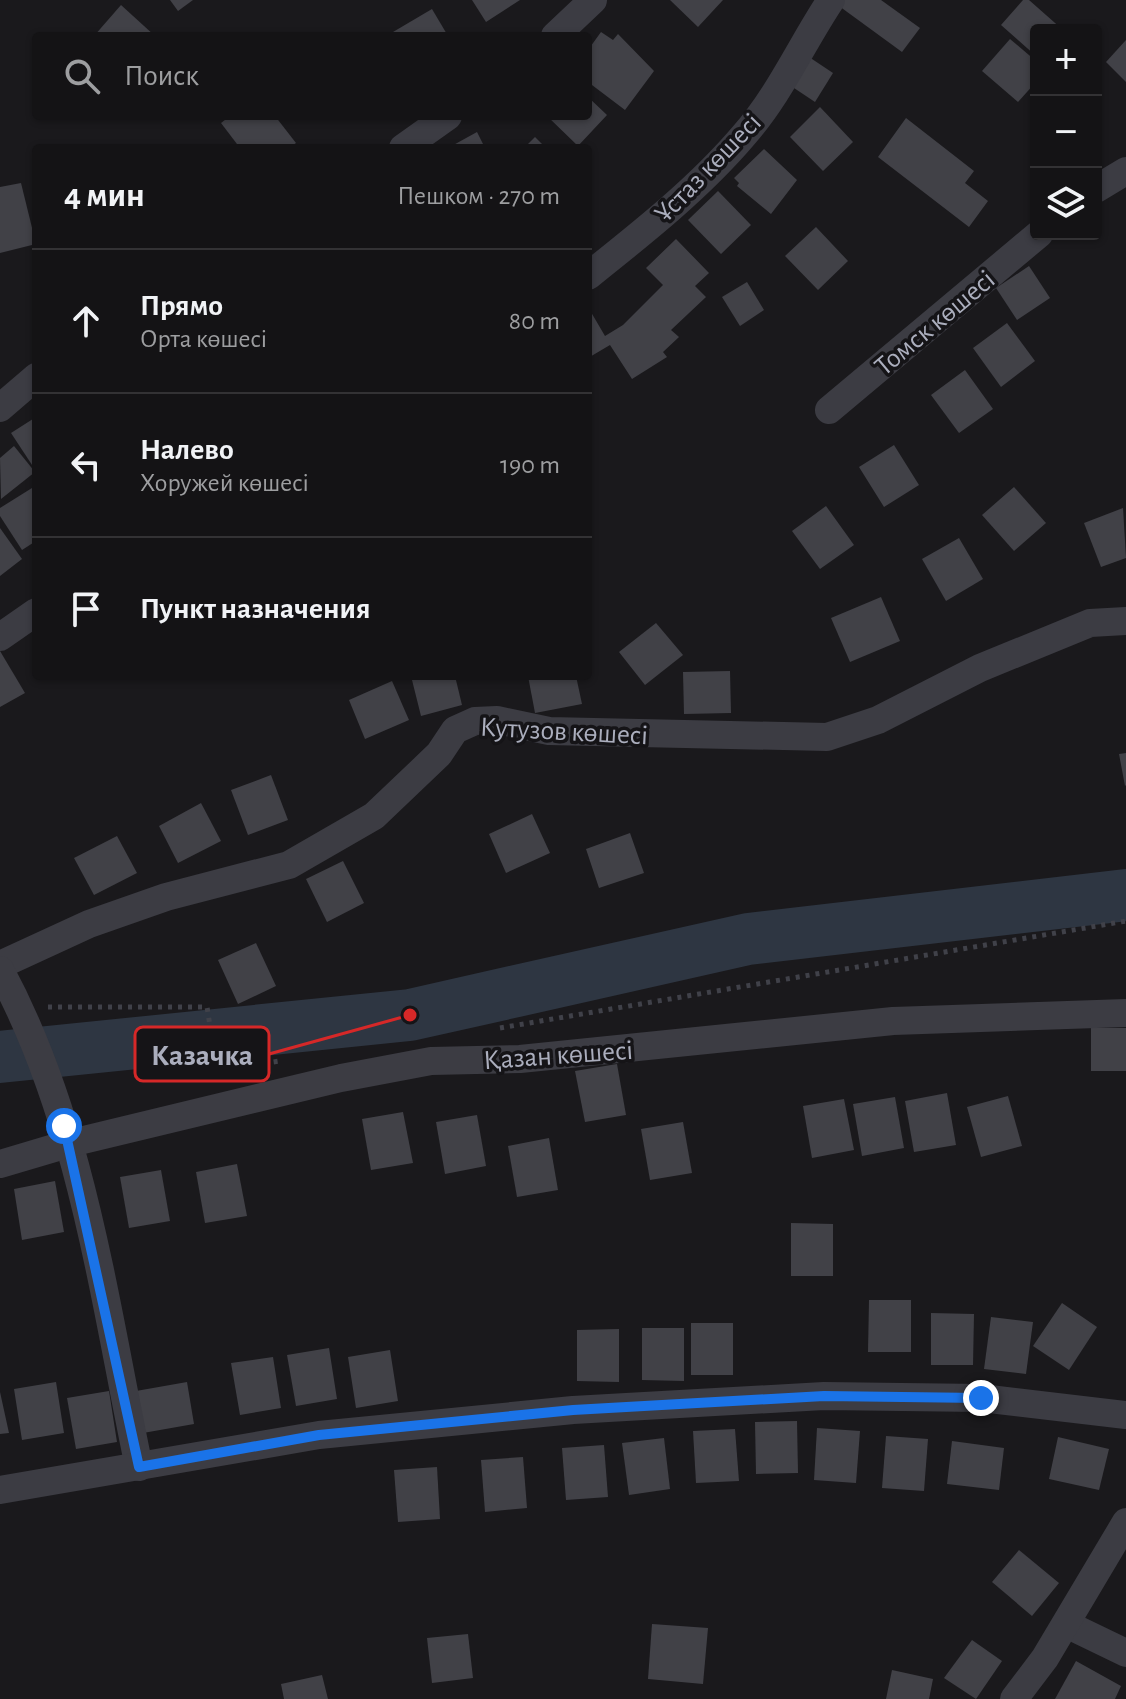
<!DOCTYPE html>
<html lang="ru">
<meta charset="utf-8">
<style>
:root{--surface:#141315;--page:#1d1c1e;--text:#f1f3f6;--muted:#9d9ea0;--line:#333234}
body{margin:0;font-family:"Alegreya Sans",sans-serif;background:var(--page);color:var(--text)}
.controls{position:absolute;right:24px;top:24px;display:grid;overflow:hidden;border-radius:8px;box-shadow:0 2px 6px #0004}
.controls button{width:72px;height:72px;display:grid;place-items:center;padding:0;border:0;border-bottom:2px solid var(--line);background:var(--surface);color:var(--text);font:40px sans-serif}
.stop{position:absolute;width:24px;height:24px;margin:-18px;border:6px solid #1a73e8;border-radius:50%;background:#fff}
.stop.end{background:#1a73e8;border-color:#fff;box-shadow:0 2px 8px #0008}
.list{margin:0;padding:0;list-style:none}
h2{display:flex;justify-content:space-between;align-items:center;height:104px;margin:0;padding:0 32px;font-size:34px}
h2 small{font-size:26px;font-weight:400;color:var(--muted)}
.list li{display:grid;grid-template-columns:52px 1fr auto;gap:24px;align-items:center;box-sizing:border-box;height:144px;padding:0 32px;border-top:2px solid var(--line)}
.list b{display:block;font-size:30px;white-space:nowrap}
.list p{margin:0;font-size:26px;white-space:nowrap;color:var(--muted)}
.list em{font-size:26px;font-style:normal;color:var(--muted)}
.icon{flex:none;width:44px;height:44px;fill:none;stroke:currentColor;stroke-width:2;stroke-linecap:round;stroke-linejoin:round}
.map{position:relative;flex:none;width:1126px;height:1699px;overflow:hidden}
.search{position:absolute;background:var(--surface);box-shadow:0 2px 6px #0004;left:32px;top:32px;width:560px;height:88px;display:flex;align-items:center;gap:20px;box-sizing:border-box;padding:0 28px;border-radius:8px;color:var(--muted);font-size:30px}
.panel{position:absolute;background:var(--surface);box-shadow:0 2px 6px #0004;left:32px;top:144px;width:560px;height:536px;border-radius:8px}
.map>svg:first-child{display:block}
</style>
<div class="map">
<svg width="1126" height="1699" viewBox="0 0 1126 1699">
<rect width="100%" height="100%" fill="#1a191c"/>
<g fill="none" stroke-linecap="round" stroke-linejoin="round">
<path stroke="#2e3642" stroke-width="52" d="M 0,1057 L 410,1015 L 748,939 L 1126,895"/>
</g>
<g fill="#414147">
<path d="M 170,0 L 193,0 L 178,11 Z"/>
<path d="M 472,0 L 520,0 L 486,22 Z"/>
<path d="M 670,0 L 723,0 L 698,27 Z"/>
<path d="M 843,0 L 881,0 L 920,28 L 902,52 L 839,6 Z"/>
<path d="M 1023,0 L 1029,0 L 1063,30 L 1036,30 L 1036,56 L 1001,25 Z"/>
<path d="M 121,5 L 155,36 L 94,36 Z"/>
<path d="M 432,9 L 448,36 L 395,36 L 393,32 Z"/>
<path d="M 601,32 L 613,40 L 618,34 L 654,71 L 625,110 L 588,82 L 588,50 Z"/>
<path d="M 1010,39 L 1036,61 L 1036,82 L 1018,102 L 982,71 Z"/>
<path d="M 1126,40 L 1126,82 L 1106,62 Z"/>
<path d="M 809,57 L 833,73 L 815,102 L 791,86 Z"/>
<path d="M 588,97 L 607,115 L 578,146 L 547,116 L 588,116 Z"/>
<path d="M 820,107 L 853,142 L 823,171 L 790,137 Z"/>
<path d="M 230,116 L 275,116 L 296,143 L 289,148 L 240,148 L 221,123 Z"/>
<path d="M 906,118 L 974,171 L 965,183 L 988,201 L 969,227 L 878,157 Z"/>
<path d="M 477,132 L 485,148 L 448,148 Z"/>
<path d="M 535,137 L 546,148 L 524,148 Z"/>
<path d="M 764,149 L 797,180 L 771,214 L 737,186 L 739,183 L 734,178 Z"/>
<path d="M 21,183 L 36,244 L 0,253 L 0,187 Z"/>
<path d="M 718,191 L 751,225 L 721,254 L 688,220 Z"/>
<path d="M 816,227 L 848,261 L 818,290 L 785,256 Z"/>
<path d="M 676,239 L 709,273 L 695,286 L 706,297 L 671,330 L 679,337 L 663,352 L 667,357 L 632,379 L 610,345 L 588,358 L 588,307 L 605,336 L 623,325 L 663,285 L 646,268 Z"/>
<path d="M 1029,266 L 1050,298 L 1017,320 L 996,288 Z"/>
<path d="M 747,282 L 764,310 L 740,326 L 722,297 Z"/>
<path d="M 1007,323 L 1035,361 L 1001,387 L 973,348 Z"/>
<path d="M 965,370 L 993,409 L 959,433 L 931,395 Z"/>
<path d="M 36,417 L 36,471 L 11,433 Z"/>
<path d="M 894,445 L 919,485 L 884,507 L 859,467 Z"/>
<path d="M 14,446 L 35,472 L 1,499 L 0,458 Z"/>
<path d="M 1014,487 L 1046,523 L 1014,551 L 982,515 Z"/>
<path d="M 32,488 L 36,494 L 36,541 L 22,550 L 0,516 L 0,508 Z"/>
<path d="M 826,506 L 854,545 L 820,569 L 792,531 Z"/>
<path d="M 1123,508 L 1126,558 L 1101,567 L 1084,523 Z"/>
<path d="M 0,528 L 22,559 L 0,576 Z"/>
<path d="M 959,538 L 983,579 L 946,601 L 922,559 Z"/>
<path d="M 881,597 L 900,641 L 850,662 L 831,618 Z"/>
<path d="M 656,623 L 683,655 L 645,685 L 619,652 Z"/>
<path d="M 0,651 L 25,693 L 0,707 Z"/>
<path d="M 730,671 L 731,713 L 684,714 L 683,672 Z"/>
<path d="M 411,676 L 455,676 L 462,705 L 421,716 Z"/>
<path d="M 528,676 L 576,676 L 582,704 L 535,713 Z"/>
<path d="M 392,681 L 409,720 L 365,739 L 349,700 Z"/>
<path d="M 1126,753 L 1126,785 L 1125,786 L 1119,754 Z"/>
<path d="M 271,775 L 288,820 L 248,835 L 231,790 Z"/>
<path d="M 201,803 L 221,841 L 178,863 L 159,826 Z"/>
<path d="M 532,814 L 550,853 L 506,873 L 489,834 Z"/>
<path d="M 630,833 L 644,873 L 599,888 L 586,849 Z"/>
<path d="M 117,836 L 137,873 L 94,895 L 74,858 Z"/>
<path d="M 343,861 L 364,903 L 327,922 L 306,879 Z"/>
<path d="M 256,943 L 276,986 L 238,1004 L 218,960 Z"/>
<rect x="1091" y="1028" width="35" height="43"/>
<path d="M 617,1064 L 626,1115 L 585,1122 L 575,1071 Z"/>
<path d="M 947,1093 L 956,1145 L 914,1152 L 905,1101 Z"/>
<path d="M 1008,1096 L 1022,1146 L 981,1157 L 967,1107 Z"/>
<path d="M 895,1097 L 904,1148 L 862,1156 L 853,1104 Z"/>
<path d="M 844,1099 L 854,1150 L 812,1158 L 803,1106 Z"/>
<path d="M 403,1112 L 413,1163 L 371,1170 L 362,1119 Z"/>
<path d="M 477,1115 L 486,1166 L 445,1174 L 436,1122 Z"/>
<path d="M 683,1122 L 692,1173 L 650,1180 L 641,1129 Z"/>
<path d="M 549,1138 L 558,1190 L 517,1197 L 508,1146 Z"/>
<path d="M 237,1164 L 247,1216 L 205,1223 L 196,1172 Z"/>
<path d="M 161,1170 L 170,1221 L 129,1228 L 120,1177 Z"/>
<path d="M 55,1181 L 64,1232 L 22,1240 L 14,1189 Z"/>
<path d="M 791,1223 L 833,1224 L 833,1276 L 791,1276 Z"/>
<path d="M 869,1300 L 911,1300 L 911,1352 L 868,1352 Z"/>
<path d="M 1062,1303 L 1097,1327 L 1069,1370 L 1033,1346 Z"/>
<path d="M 931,1313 L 974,1314 L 973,1365 L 931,1365 Z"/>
<path d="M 991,1317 L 1033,1322 L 1026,1374 L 984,1369 Z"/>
<rect x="691" y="1323" width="42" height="52"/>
<path d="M 642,1328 L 684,1328 L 684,1381 L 642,1380 Z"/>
<path d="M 619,1329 L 619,1382 L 577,1381 L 577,1330 Z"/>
<path d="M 329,1348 L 337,1399 L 296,1406 L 287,1355 Z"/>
<path d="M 390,1350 L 398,1401 L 356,1408 L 348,1357 Z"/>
<path d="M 273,1357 L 281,1408 L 240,1415 L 231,1363 Z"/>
<path d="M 56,1382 L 64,1433 L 22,1440 L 14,1389 Z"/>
<path d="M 187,1382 L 194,1424 L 143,1433 L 136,1391 Z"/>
<path d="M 109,1391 L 117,1442 L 76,1449 L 67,1398 Z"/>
<path d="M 0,1392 L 9,1433 L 0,1434 Z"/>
<path d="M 797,1421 L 798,1473 L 756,1474 L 755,1422 Z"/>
<path d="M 817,1428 L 860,1431 L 856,1483 L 814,1480 Z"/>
<path d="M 735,1429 L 739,1481 L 696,1483 L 693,1431 Z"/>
<path d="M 886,1436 L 928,1439 L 924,1491 L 882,1488 Z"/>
<path d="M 1058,1437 L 1109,1449 L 1099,1490 L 1049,1479 Z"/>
<path d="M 664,1438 L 670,1489 L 629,1495 L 622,1443 Z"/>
<path d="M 952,1441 L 1004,1448 L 999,1490 L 947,1484 Z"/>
<path d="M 604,1445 L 608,1497 L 566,1500 L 562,1448 Z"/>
<path d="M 523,1457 L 527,1508 L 485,1512 L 481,1460 Z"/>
<path d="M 437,1467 L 440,1519 L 398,1522 L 394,1470 Z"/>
<path d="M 1019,1550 L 1059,1583 L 1032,1616 L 992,1582 Z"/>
<path d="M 652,1624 L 708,1628 L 703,1684 L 648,1679 Z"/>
<path d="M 468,1634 L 473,1678 L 432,1683 L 427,1638 Z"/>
<path d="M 972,1640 L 1002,1661 L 976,1699 L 944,1678 Z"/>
<path d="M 1076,1661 L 1121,1686 L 1115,1699 L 1055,1699 Z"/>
<path d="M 892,1670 L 933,1679 L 929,1699 L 886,1699 Z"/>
<path d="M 322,1675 L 328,1699 L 284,1699 L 281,1684 Z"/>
</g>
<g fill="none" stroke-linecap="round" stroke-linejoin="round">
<g stroke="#404149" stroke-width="5" stroke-dasharray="4 6" stroke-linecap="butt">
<path d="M 48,1007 L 207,1007 L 217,1070 L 280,1061"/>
<path d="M 500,1028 L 1126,921"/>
</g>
<g stroke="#3c3c43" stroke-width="28">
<path d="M 555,36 L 593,0"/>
<path d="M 403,148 L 448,116"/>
<path d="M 1096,189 L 1126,171"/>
<path d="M 588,276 C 642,233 699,188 744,135 C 780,94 801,45 831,0"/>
<path d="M 0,408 L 36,377"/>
<path d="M 829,410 L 1039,234"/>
<path d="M 0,637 L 36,612"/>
<path d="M 0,965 L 89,924 L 166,897 L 289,865 L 374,816 L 439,754 L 455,730 L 475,721 L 497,720 L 549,731 L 827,737 L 878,720 L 980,668 L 1090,623 L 1126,621"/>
<path d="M 0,970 C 82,1122 104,1300 139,1467"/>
<path d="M 0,1164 L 71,1143 L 341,1078 L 431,1061 L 520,1059 L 893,1021 L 1126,1013"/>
<path d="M 0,1490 L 319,1435 L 573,1410 L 824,1396 L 981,1398 L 1126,1415"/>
<path d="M 1066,1624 L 1126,1653"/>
<path d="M 1014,1699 L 1045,1658 L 1126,1522"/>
</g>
</g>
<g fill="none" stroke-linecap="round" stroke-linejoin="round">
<path stroke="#1a73e8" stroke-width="10" d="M 64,1126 L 139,1467 L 319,1435 L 573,1410 L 824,1396 L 981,1398"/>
</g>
<g text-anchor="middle" stroke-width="7" stroke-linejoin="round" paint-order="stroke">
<g font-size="28" fill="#abaebd" stroke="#151417">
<text transform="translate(707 167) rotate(-46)" y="10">Ұстаз көшесі</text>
<text transform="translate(934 322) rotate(-40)" y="10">Томск көшесі</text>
<text transform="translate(564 730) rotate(3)" y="10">Кутузов көшесі</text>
<text transform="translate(558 1054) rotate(-4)" y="10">Қазан көшесі</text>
</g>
</g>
<path fill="none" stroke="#d62828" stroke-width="3" d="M410 1015L269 1054"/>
<circle fill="#d62828" stroke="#151417" stroke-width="3" cx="410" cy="1015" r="8"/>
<rect fill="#151417" stroke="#d62828" stroke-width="3" x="135" y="1027" width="134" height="54" rx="8"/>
<g font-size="30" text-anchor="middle" font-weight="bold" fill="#abaebd">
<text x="202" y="1065">Казачка</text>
</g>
</svg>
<div class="controls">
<button>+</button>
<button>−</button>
<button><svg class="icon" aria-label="layers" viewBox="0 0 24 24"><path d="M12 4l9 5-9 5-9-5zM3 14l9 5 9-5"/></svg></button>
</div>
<div class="stop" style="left:64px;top:1126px"></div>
<div class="stop end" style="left:981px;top:1398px"></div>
<div class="search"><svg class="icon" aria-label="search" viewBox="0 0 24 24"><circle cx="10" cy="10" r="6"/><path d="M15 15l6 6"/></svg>Поиск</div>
<section class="panel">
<h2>4 мин<small>Пешком · 270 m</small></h2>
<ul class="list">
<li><svg class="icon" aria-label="ahead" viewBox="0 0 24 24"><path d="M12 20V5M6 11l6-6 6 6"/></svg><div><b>Прямо</b><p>Орта көшесі</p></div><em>80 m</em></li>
<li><svg class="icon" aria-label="left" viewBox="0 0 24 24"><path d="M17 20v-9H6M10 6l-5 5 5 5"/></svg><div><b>Налево</b><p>Хоружей көшесі</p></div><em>190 m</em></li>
<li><svg class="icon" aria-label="arrive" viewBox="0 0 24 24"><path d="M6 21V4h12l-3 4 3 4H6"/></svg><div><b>Пункт назначения</b></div></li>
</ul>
</section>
</div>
